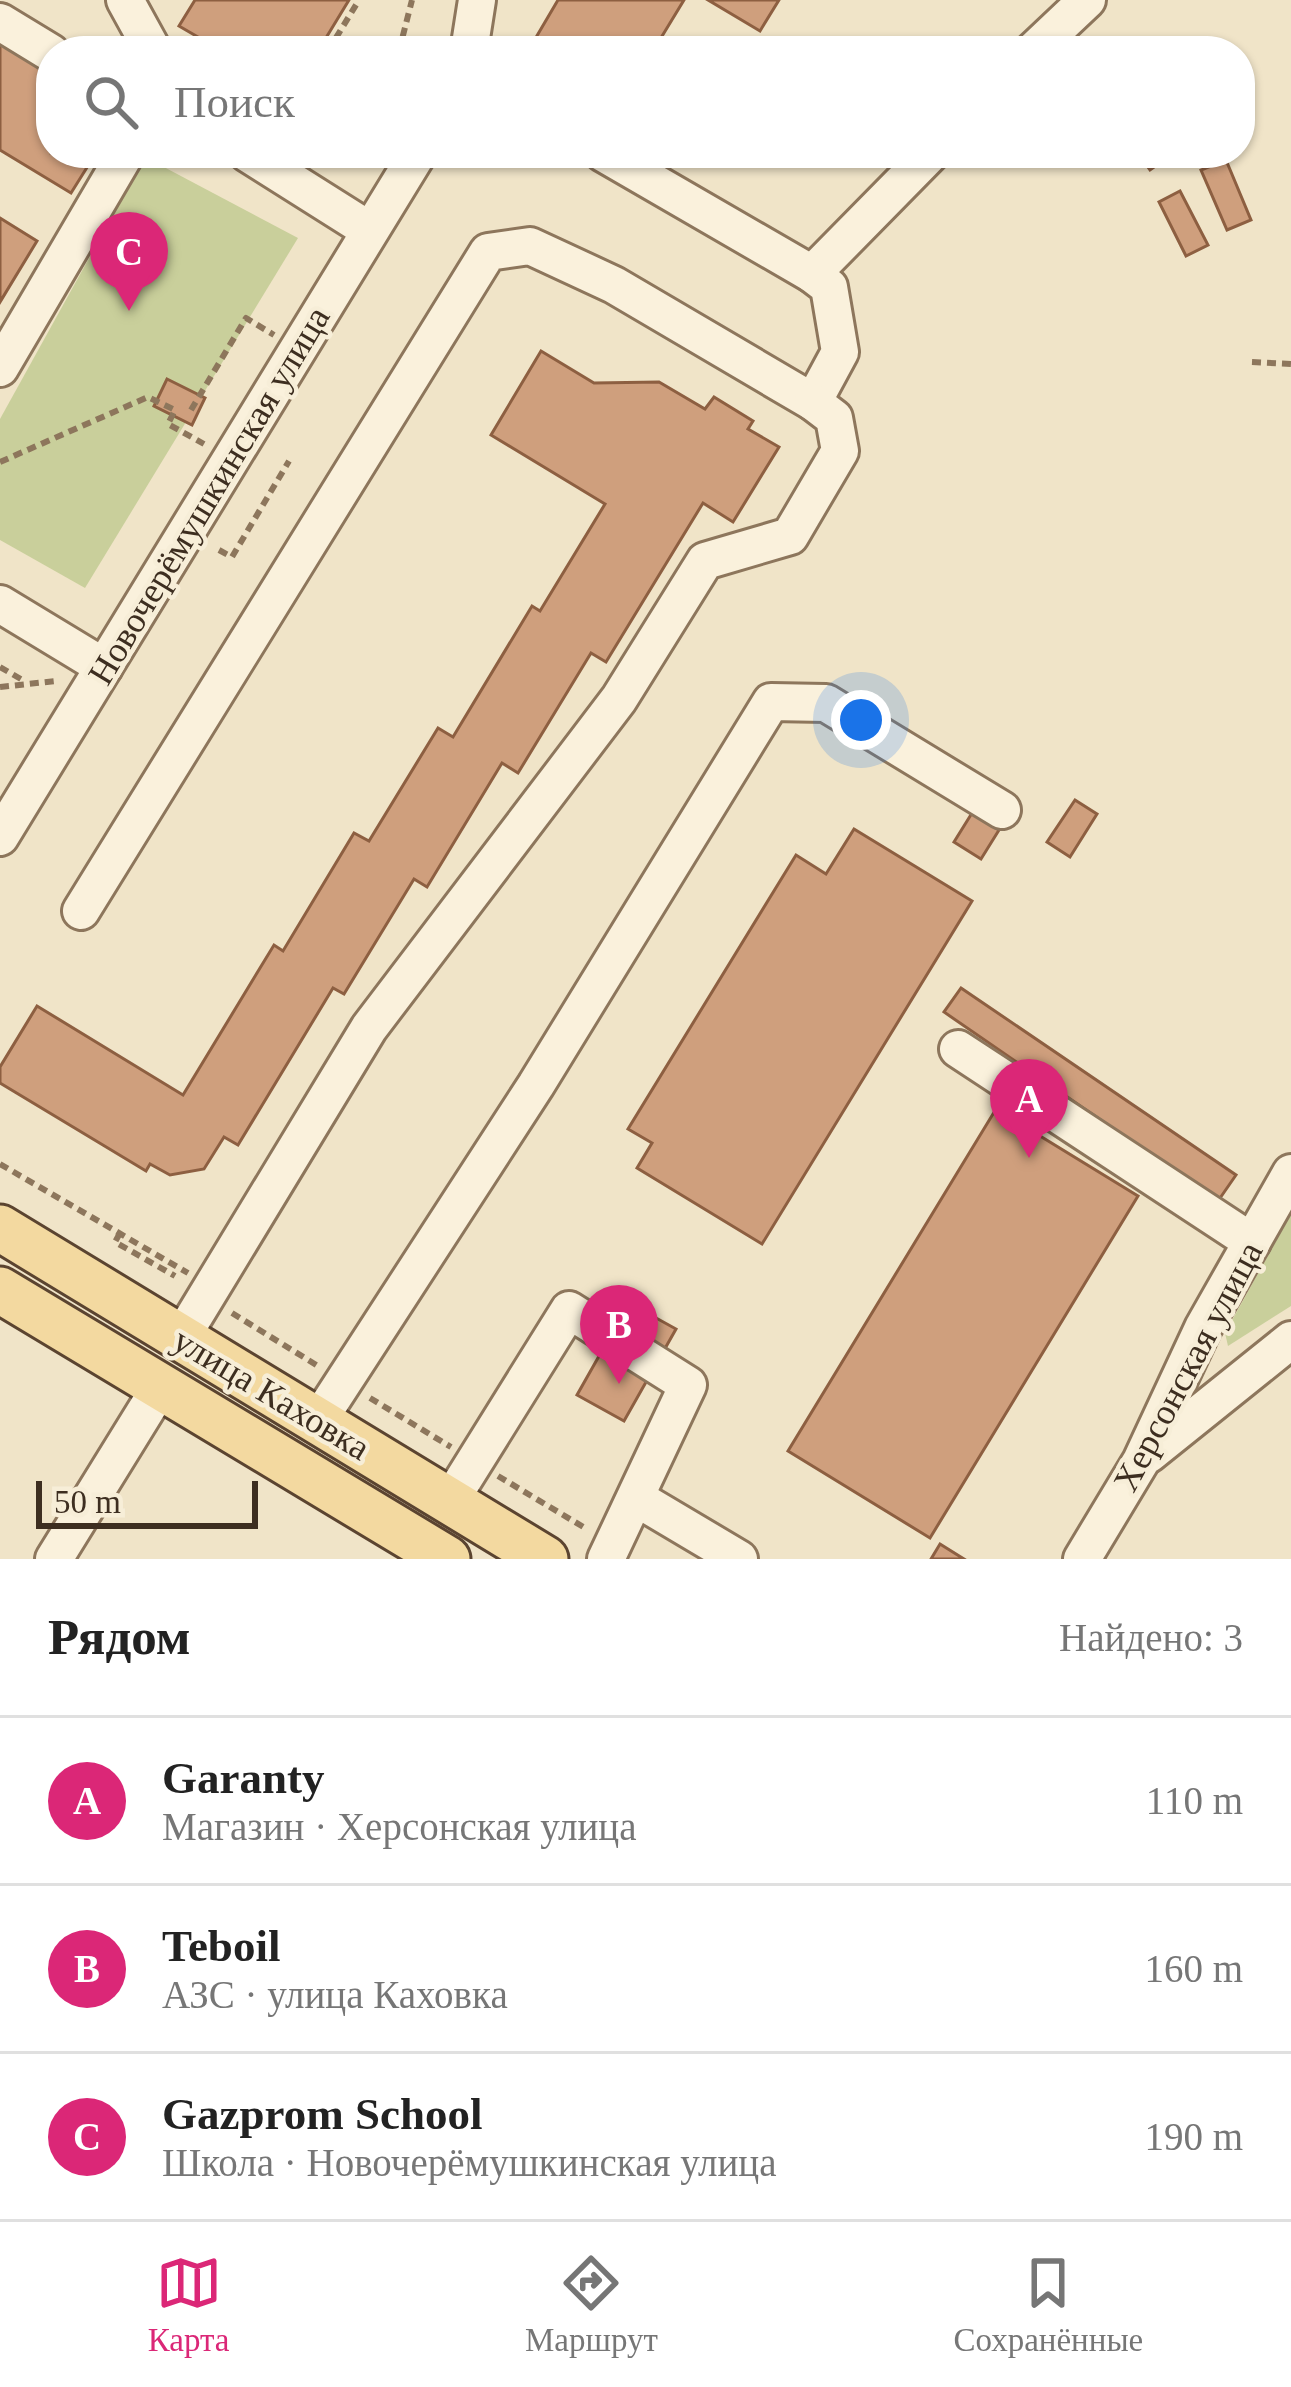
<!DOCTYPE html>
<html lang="ru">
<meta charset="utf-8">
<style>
:root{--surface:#fff;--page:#f6f6f6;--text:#222;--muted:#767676;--line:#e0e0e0;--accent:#db2777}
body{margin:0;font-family:Georgia,serif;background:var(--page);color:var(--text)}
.scale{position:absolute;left:36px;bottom:30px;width:222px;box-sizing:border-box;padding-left:12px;border:6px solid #3d2e20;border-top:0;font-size:33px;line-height:42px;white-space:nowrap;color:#3d2e20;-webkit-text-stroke:9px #f7eed8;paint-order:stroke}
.you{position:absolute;left:861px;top:720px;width:42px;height:42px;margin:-30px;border:9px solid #fff;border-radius:50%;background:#1a73e8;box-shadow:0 0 0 18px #1a73e833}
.badge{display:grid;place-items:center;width:78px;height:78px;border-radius:50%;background:var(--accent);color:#fff;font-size:39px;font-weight:700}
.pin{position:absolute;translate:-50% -99px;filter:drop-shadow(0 3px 6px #0008)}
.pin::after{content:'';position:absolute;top:63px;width:42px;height:36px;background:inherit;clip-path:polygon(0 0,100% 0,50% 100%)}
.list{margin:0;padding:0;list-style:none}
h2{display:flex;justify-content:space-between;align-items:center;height:156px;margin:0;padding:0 48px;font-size:51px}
h2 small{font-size:39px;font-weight:400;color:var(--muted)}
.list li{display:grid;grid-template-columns:78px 1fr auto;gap:36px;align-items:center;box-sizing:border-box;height:168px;padding:0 48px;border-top:3px solid var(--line)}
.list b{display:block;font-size:45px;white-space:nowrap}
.list p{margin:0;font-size:39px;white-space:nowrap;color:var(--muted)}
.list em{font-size:39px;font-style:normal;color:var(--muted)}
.icon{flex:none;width:66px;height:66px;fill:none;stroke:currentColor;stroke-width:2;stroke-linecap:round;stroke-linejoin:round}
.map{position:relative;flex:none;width:1291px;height:1559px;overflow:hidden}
.search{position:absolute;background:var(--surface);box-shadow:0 3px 9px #0004;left:36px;right:36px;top:36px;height:132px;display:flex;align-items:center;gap:30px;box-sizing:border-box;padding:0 42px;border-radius:48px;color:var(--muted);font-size:45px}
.sheet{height:660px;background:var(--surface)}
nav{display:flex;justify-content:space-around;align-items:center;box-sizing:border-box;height:168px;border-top:3px solid var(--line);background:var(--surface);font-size:33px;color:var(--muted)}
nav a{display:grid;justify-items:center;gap:6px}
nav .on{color:var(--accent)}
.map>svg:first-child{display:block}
</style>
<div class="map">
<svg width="1291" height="1559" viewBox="0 0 1291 1559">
<rect width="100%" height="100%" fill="#f0e4c8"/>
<g fill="#c9cf9b">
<path d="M 145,157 L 298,238 L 85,588 L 0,540 L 0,419 Z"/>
<path d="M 1291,1214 L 1291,1306 L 1228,1346 L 1225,1333 Z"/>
</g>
<g fill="#cf9f7d" stroke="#8d5f41" stroke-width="3">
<path d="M 195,0 L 349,0 L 318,51 L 222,51 L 179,26 Z"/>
<path d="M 558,0 L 684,0 L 653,51 L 528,51 Z"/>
<path d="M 708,0 L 779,0 L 760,31 Z"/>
<path d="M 0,34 L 51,65 L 51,153 L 96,153 L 71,193 L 0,150 Z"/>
<path d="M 1138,153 L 1174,153 L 1150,170 Z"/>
<path d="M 1226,160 L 1251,220 L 1227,230 L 1201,170 Z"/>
<path d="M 1180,191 L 1208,245 L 1186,256 L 1159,202 Z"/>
<path d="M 0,218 L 37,241 L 0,302 Z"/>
<path d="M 541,351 L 594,383 L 659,382 L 705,409 L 714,397 L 753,421 L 748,429 L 779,447 L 733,522 L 703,503 L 606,662 L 591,653 L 518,773 L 502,763 L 427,887 L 414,879 L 344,994 L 333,988 L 238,1145 L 224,1137 L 204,1169 L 170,1175 L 150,1164 L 146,1171 L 0,1083 L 0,1067 L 37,1006 L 183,1095 L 274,945 L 283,951 L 354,833 L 369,841 L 438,728 L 453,737 L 532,606 L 540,611 L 605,504 L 491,435 Z"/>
<path d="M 167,379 L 205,398 L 192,425 L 154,406 Z"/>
<path d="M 1075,800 L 1097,814 L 1070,857 L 1047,842 Z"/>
<path d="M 972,813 L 999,830 L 981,859 L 954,842 Z"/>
<path d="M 854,829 L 972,901 L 762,1244 L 637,1168 L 652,1143 L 628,1129 L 796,855 L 826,874 Z"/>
<path d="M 961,988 L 1236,1175 L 1218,1201 L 944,1012 Z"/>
<path d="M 996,1109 L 1138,1196 L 930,1538 L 788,1451 Z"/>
<path d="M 629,1303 L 676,1329 L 624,1421 L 577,1395 Z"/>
<path d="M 940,1544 L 964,1559 L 931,1559 Z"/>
</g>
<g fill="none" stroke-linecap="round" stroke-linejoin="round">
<defs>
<g id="minor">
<path d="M 125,0 L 153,51"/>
<path d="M 0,22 L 51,53"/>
<path d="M 469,51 L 477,0"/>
<path d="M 1033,51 L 1087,0"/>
<path d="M 247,153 L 369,230"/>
<path d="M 603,153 L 812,274 L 931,153"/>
<path d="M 0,368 L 126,153"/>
<path d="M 0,604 L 104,667"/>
<path d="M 0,837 L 418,153"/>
<path d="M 81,911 L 488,252 L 530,246 L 614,285 L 813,402 L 840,352 L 829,287 L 812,274"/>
<path d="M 958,1049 L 1252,1242"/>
<path d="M 181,1338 L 369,1028 L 619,699 L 705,561 L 790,536 L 840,451 L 834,418 L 813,402"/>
<path d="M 318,1421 L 536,1085 L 771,702 L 826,703 L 1002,810"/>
<path d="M 1149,1454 L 1291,1340"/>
<path d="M 638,1499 L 739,1559"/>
<path d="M 450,1501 L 569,1310 L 688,1385 L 606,1559"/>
<path d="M 54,1559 L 159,1389"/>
<path d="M 1082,1559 L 1141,1461 L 1203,1328 L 1291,1173"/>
</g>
<g id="major">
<path d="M 0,1228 L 545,1559"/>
<path d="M 0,1290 L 447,1559"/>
</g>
</defs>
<use href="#minor" stroke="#8d765c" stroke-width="42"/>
<use href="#major" stroke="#5b4430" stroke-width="51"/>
<g stroke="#8d765c" stroke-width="6" stroke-dasharray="9 6" stroke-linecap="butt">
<path d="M 328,51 L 359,0"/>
<path d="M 399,51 L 412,0"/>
<path d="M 1252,362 L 1291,364"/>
<path d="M 191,410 L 246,318 L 274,335"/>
<path d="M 0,462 L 148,397 L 175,410 L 168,424 L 204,444"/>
<path d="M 219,550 L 232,557 L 289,461"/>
<path d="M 0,667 L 26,682"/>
<path d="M 0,687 L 56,681"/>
<path d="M 0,1164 L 188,1273"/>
<path d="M 120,1233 L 115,1242 L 175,1276"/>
<path d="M 232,1313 L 318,1366"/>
<path d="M 370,1398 L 451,1447"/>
<path d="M 498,1476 L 585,1528"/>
</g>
<use href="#minor" stroke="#faf1dc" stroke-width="36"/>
<use href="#major" stroke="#f3d9a0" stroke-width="45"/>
</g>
<g text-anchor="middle" stroke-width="9" stroke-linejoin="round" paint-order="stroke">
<g font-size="36" fill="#3d2e20" stroke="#f7eed8">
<text transform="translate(208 495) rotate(-59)" y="13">Новочерёмушкинская улица</text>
<text transform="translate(1187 1366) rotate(-62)" y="13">Херсонская улица</text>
<text transform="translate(272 1393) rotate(31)" y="13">улица Каховка</text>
</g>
</g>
</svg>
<div class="scale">50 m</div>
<div class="you"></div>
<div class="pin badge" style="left:1029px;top:1158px">A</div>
<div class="pin badge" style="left:619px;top:1384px">B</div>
<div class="pin badge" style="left:129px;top:311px">C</div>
<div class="search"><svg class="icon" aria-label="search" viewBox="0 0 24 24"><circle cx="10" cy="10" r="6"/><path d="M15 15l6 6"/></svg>Поиск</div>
</div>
<section class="sheet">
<h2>Рядом<small>Найдено: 3</small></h2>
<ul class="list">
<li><span class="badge">A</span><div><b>Garanty</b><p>Магазин · Херсонская улица</p></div><em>110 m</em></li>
<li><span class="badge">B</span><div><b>Teboil</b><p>АЗС · улица Каховка</p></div><em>160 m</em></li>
<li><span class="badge">C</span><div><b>Gazprom School</b><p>Школа · Новочерёмушкинская улица</p></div><em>190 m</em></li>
</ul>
</section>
<nav>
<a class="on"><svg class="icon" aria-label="map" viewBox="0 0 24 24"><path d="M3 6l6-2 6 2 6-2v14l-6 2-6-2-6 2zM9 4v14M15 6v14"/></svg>Карта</a>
<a><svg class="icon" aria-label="directions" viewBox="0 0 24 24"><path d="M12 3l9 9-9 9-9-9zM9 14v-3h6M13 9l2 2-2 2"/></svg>Маршрут</a>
<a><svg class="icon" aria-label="saved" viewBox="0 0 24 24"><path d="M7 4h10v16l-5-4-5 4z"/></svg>Сохранённые</a>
</nav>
